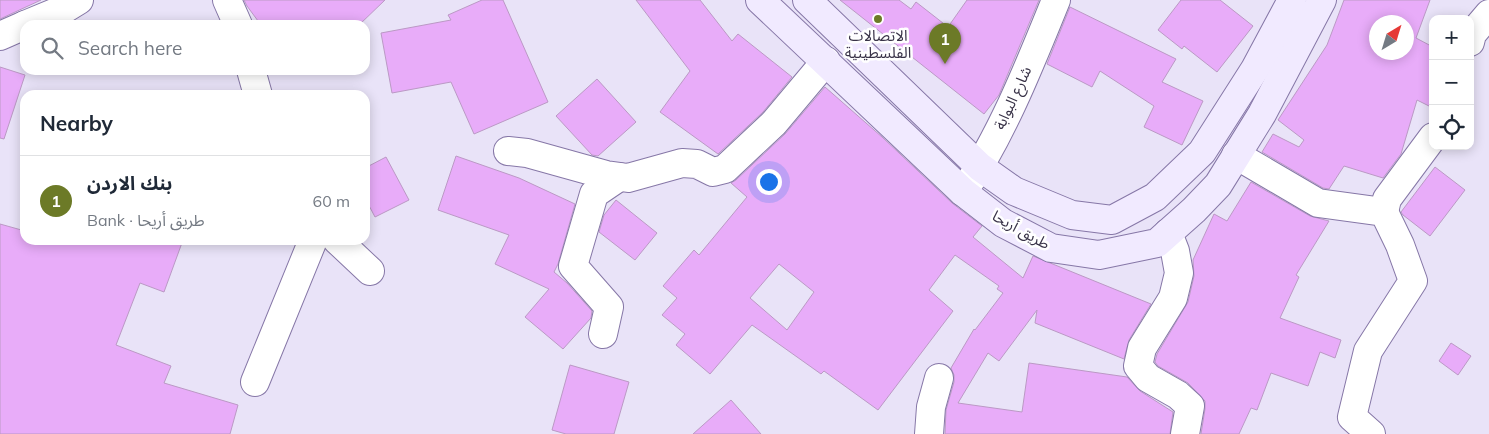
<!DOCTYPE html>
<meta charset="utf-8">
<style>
:root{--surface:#fff;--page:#f2f2f3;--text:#1f2937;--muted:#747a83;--line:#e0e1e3;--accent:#6c7a27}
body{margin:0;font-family:Mulish,"Noto Sans Arabic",sans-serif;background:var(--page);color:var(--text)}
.controls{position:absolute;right:15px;top:15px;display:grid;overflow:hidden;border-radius:10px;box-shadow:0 2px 12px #0003}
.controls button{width:45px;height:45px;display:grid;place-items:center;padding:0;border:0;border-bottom:1px solid var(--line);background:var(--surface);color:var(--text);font:25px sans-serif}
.compass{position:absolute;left:1369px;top:15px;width:45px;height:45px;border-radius:50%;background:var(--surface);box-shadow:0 2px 12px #0003;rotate:38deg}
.you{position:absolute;left:768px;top:181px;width:18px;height:18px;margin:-12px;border:4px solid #fff;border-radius:50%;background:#1a73e8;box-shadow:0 0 0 8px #1a73e833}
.badge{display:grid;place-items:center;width:32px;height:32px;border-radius:50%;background:var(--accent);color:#fff;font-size:16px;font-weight:700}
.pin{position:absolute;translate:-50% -41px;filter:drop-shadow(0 1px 2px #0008)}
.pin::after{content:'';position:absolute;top:26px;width:18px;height:15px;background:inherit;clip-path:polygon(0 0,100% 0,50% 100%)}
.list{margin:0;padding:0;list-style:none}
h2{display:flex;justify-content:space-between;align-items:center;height:65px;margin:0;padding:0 20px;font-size:21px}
h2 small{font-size:16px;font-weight:400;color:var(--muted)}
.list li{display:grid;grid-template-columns:32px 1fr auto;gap:15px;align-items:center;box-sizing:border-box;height:90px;padding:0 20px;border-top:1px solid var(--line)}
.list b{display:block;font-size:19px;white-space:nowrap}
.list p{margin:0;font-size:16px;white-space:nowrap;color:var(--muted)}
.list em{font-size:16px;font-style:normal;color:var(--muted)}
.icon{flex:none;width:28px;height:28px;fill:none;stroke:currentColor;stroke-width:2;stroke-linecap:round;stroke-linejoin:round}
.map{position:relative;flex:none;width:1489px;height:434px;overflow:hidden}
.search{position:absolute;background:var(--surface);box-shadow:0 2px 12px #0003;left:20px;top:20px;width:350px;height:55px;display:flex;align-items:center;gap:12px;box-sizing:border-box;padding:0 18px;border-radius:15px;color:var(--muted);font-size:19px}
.panel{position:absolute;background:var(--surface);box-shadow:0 2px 12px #0003;left:20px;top:90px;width:350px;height:155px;border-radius:15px}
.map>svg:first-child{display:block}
</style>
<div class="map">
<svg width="1489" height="434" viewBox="0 0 1489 434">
<rect width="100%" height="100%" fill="#e9e3f8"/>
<g fill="#e8acf9" stroke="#bb99c5" fill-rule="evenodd">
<path d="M 0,0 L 41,0 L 0,19 Z"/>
<path d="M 244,0 L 385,0 L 359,25 L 261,25 L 247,6 Z"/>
<path d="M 482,0 L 503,0 L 548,102 L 474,134 L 451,82 L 392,93 L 381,33 L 451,20 L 448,15 Z"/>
<path d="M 636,0 L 700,0 L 732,41 L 738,34 L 792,77 L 763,112 L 718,154 L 660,112 L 690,71 Z"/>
<path d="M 840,0 L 899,0 L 911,9 L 916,2 L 948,27 L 967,0 L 1039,0 L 999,95 L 984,114 Z"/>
<path d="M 1181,0 L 1220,0 L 1253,26 L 1217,72 L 1184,46 L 1182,49 L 1158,30 Z"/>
<path d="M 1344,0 L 1430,0 L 1416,38 L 1433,47 L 1433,108 L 1417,100 L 1401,154 L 1383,178 L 1344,166 L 1329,189 L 1323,188 L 1262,152 L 1273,134 L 1299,147 L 1304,140 L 1278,120 L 1327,45 ZM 1376,22 L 1406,22 L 1406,52 L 1376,52 Z"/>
<path d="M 1070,7 L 1176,59 L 1162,82 L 1203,101 L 1182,145 L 1144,127 L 1154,106 L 1100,71 L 1092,87 L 1047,64 Z"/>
<path d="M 0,67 L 25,75 L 4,139 L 0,138 Z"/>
<path d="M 597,79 L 636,122 L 598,156 L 592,155 L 556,116 Z"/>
<path d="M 825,87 L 882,137 L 952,203 L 982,226 L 973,237 L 1023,278 L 1033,256 L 1151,304 L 1129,340 L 1124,359 L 1035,323 L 1037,310 L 999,361 L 988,353 L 958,403 L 1022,412 L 1029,363 L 1127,377 L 1140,391 L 1173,412 L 1170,434 L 945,434 L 946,410 L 954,382 L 954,375 L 951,368 L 974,329 L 975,330 L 1003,293 L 997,289 L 999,286 L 955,255 L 929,290 L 953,311 L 878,410 L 824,371 L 821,374 L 752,325 L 710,374 L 676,345 L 685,334 L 662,315 L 677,298 L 663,286 L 694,250 L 699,255 L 747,197 L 731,183 L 736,180 L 785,134 ZM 779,264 L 814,292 L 787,330 L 750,298 Z"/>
<path d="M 456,156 L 519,178 L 575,204 L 558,264 L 554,272 L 567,283 L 592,311 L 591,318 L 563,349 L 525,317 L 549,289 L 495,264 L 509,235 L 438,210 Z"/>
<path d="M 386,157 L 409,200 L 375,217 L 365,198 L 365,168 Z"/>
<path d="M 1435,167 L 1465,190 L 1430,236 L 1403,215 L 1401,212 Z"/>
<path d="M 1251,182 L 1310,216 L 1329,221 L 1296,275 L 1299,277 L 1280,318 L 1341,340 L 1335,358 L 1320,352 L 1308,386 L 1271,373 L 1257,410 L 1251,408 L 1239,434 L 1201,434 L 1205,409 L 1205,401 L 1188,383 L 1158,366 L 1155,362 L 1157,354 L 1188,302 L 1194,276 L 1193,260 L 1214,214 L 1227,221 Z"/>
<path d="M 616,200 L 657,233 L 635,260 L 599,232 L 604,215 Z"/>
<path d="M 0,224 L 25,231 L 25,240 L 183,240 L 164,292 L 140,283 L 116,345 L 171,366 L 164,383 L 238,405 L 230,434 L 0,434 Z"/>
<path d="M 1451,343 L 1471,356 L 1458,375 L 1439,361 Z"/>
<path d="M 570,365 L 629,382 L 614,434 L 566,434 L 552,430 Z"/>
<path d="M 731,400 L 761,434 L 693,434 Z"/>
</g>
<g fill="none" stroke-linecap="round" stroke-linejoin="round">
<defs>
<g id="minor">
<path d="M 227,0 L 238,25"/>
<path d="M 1470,42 L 1472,34 L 1489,14"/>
<path d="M 251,70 L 258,95"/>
<path d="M 508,151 L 527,153 L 606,175 L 628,178 L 682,163 L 697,164 L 713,172 L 725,169 L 774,123 L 826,61"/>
<path d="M 1236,155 L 1318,203 L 1384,212 L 1400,245 L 1413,281 L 1368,351 L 1352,417 L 1371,434"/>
<path d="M 963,192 C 1002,135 1030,64 1056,0"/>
<path d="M 1384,212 L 1387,199 L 1433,137"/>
<path d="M 1168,233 L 1175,251 L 1179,273 L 1173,298 L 1142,348 L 1138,366 L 1148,378 L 1178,395 L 1190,406 L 1185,434"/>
<path d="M 337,240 L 370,271"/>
<path d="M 603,334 L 609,307 L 573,266 L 594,194 L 619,177"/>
<path d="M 255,382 L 313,240"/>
<path d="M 929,434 L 931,407 L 939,378"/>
</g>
<g id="tertiary">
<path d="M 25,25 L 66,8 L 79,0"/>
<path d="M 0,36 L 25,25"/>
</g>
<g id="secondary">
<path d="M 760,0 L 963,192 L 1003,223 L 1051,248 L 1099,255 L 1157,243 L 1194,210 L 1218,185 L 1262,114 L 1322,0"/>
<path d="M 807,0 L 980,167 L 1014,191 L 1072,215 L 1112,220 L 1155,197 L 1202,152 L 1255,69 L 1292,0"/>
</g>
</defs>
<use href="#minor" stroke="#8677a7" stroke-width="30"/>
<use href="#tertiary" stroke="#8677a7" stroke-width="30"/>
<use href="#secondary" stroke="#8677a7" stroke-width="30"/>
<use href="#minor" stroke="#fff" stroke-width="28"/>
<use href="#tertiary" stroke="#fff" stroke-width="28"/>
<use href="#secondary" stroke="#f1eaff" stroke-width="28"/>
</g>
<circle fill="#6c7a27" stroke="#fff" stroke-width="2" cx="878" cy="19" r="5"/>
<g text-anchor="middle" stroke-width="5" stroke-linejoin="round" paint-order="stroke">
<g font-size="15" fill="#393348" stroke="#fff">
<text x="878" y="41">الاتصالات<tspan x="878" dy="17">الفلسطينية</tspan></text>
</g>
<g font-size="15" fill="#393348" stroke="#fff">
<text transform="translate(1013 98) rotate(-65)" y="5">شارع البوابة</text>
<text transform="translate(1021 230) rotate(29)" y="5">طريق أريحا</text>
</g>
</g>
</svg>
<div class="controls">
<button>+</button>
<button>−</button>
<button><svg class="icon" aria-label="locate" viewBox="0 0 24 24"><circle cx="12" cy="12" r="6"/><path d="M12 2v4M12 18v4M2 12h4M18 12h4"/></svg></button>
</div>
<svg class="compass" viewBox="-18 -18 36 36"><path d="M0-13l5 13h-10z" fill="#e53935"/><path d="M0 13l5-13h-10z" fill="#747a83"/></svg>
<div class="you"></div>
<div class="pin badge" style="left:945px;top:64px">1</div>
<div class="search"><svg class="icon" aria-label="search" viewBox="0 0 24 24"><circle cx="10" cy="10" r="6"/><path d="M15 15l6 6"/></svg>Search here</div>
<section class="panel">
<h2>Nearby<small></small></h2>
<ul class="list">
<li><span class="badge">1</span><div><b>بنك الاردن</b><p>Bank · طريق أريحا</p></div><em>60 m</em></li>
</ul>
</section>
</div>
